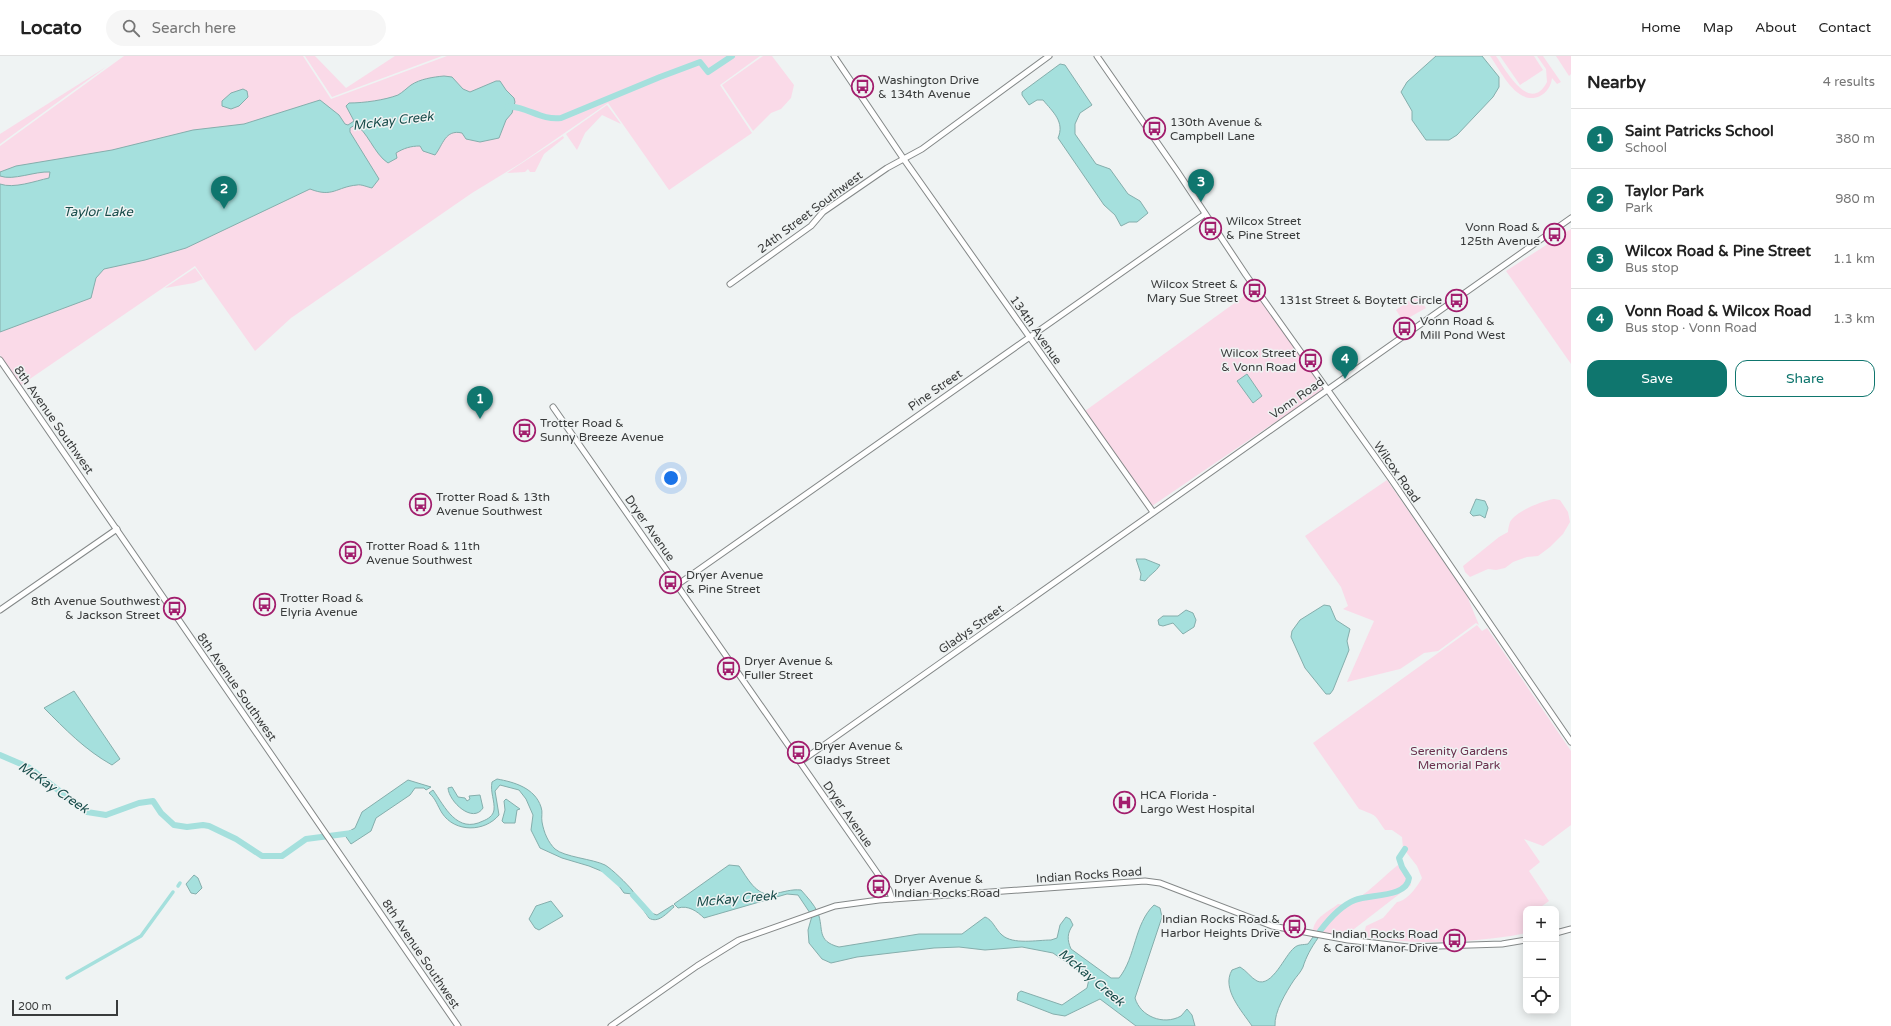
<!DOCTYPE html>
<meta charset="utf-8">
<style>
:root{--surface:#fff;--page:#f6f6f6;--text:#222;--muted:#767676;--line:#e0e0e0;--accent:#0f766e}
body{margin:0;font-family:"Varela Round",sans-serif;background:var(--page);color:var(--text)}
.controls{position:absolute;right:12px;bottom:12px;display:grid;overflow:hidden;border-radius:8px;box-shadow:0 2px 10px #0003}
.controls button{width:36px;height:36px;display:grid;place-items:center;padding:0;border:0;border-bottom:1px solid var(--line);background:var(--surface);color:var(--text);font:20px sans-serif}
.scale{position:absolute;left:12px;bottom:10px;width:106px;box-sizing:border-box;padding-left:4px;border:2px solid #393b3b;border-top:0;font-size:11px;line-height:14px;white-space:nowrap;color:#393b3b;-webkit-text-stroke:3px #eff3f3;paint-order:stroke}
.you{position:absolute;left:671px;top:422px;width:14px;height:14px;margin:-10px;border:3px solid #fff;border-radius:50%;background:#1a73e8;box-shadow:0 0 0 6px #1a73e833}
.badge{display:grid;place-items:center;width:26px;height:26px;border-radius:50%;background:var(--accent);color:#fff;font-size:13px;font-weight:700}
.pin{position:absolute;translate:-50% -33px;filter:drop-shadow(0 1px 2px #0008)}
.pin::after{content:'';position:absolute;top:21px;width:14px;height:12px;background:inherit;clip-path:polygon(0 0,100% 0,50% 100%)}
.list{margin:0;padding:0;list-style:none}
h2{display:flex;justify-content:space-between;align-items:center;height:52px;margin:0;padding:0 16px;font-size:17px}
h2 small{font-size:13px;font-weight:400;color:var(--muted)}
.list li{display:grid;grid-template-columns:26px 1fr auto;gap:12px;align-items:center;box-sizing:border-box;height:60px;padding:0 16px;border-top:1px solid var(--line)}
.list b{display:block;font-size:15px;white-space:nowrap}
.list p{margin:0;font-size:13px;white-space:nowrap;color:var(--muted)}
.list em{font-size:13px;font-style:normal;color:var(--muted)}
.actions{display:flex;gap:8px;padding:12px 16px}
.actions a{flex:1;padding:9px 0;border:1px solid var(--accent);border-radius:12px;text-align:center;font-size:14px;color:var(--accent)}
.actions .main{background:var(--accent);color:#fff}
.icon{flex:none;width:22px;height:22px;fill:none;stroke:currentColor;stroke-width:2;stroke-linecap:round;stroke-linejoin:round}
.map{position:relative;flex:none;width:1571px;height:970px;overflow:hidden}
header{display:flex;align-items:center;gap:24px;box-sizing:border-box;height:56px;padding:0 20px;background:var(--surface);border-bottom:1px solid var(--line)}
header strong{font-size:19px}
nav{display:flex;gap:22px;margin-inline-start:auto;font-size:14px}
.search{width:280px;height:36px;background:var(--page);display:flex;align-items:center;gap:10px;box-sizing:border-box;padding:0 14px;border-radius:22px;color:var(--muted);font-size:15px}
main{display:flex}
aside{flex:1;background:var(--surface)}
.map>svg:first-child{display:block}
</style>
<header>
<strong>Locato</strong>
<div class="search"><svg class="icon" aria-label="search" viewBox="0 0 24 24"><circle cx="10" cy="10" r="6"/><path d="M15 15l6 6"/></svg>Search here</div>
<nav><a>Home</a><a>Map</a><a>About</a><a>Contact</a></nav>
</header>
<main>
<div class="map">
<svg width="1571" height="970" viewBox="0 0 1571 970">
<rect width="100%" height="100%" fill="#eff3f3"/>
<g fill="#fadae8">
<path d="M 124,0 L 303,0 L 331,43 L 447,0 L 760,0 L 720,29 L 752,77 L 669,134 L 608,47 L 521,107 L 472,137 L 291,262 L 255,295 L 195,210 L 21,329 L 0,299 L 0,90 Z"/>
<path d="M 305,0 L 315,0 L 346,32 L 395,0 L 442,0 L 332,41 Z"/>
<path d="M 763,0 L 772,0 L 794,29 L 791,42 L 781,53 L 771,57 L 753,75 L 722,29 Z"/>
<path d="M 1490,0 L 1496,0 C 1505,13 1530,59 1547,26 L 1546,13 L 1537,0 L 1543,0 L 1561,26 L 1557,28 L 1552,22 C 1551,30 1547,36 1540,40 C 1517,51 1501,15 1490,0 Z"/>
<path d="M 1500,0 L 1534,0 L 1543,14 L 1520,29 Z"/>
<path d="M 1556,0 L 1571,0 L 1571,18 L 1569,20 Z"/>
<path d="M 106,11 L 0,88 L 0,78 Z"/>
<path d="M 607,49 L 621,68 L 602,59 L 585,77 L 577,94 L 566,78 Z"/>
<path d="M 563,80 L 564,82 L 544,98 L 535,116 L 530,116 L 528,113 L 525,116 L 507,117 Z"/>
<path d="M 1571,173 L 1571,308 L 1506,215 Z"/>
<path d="M 195,212 L 203,223 L 194,227 L 165,232 Z"/>
<path d="M 1254,233 L 1324,333 L 1152,450 L 1085,355 Z"/>
<path d="M 1417,239 L 1426,252 L 1403,265 L 1396,254 Z"/>
<path d="M 1387,424 L 1467,540 L 1479,569 L 1476,567 L 1438,595 L 1424,597 L 1400,613 L 1347,626 L 1374,565 L 1343,553 L 1348,550 L 1341,531 L 1305,480 Z"/>
<path d="M 1554,443 L 1560,444 L 1568,456 L 1570,466 L 1563,478 L 1550,491 L 1538,500 L 1527,501 L 1513,506 L 1505,512 L 1496,514 L 1488,513 L 1470,521 L 1465,516 L 1463,510 L 1499,481 L 1508,476 C 1508,473 1509,469 1510,466 C 1516,455 1542,445 1554,443 Z"/>
<path d="M 1477,569 L 1482,575 L 1487,572 L 1571,695 L 1571,769 L 1543,790 L 1524,783 L 1540,806 L 1529,815 L 1549,845 L 1538,853 L 1526,853 L 1526,877 L 1511,880 C 1462,887 1409,889 1361,880 L 1364,877 L 1366,870 L 1383,862 L 1397,846 C 1407,845 1417,831 1422,822 L 1417,810 L 1403,792 L 1402,781 L 1392,774 L 1385,774 C 1373,757 1379,761 1359,753 L 1313,687 Z"/>
<path d="M 1398,809 L 1411,829 L 1345,880 L 1313,874 C 1315,861 1328,856 1338,848 C 1357,851 1383,820 1398,809 Z"/>
</g>
<g fill="#a5e0dd" stroke="#85aeac">
<path d="M 1436,0 L 1482,0 L 1499,21 L 1499,31 L 1493,41 L 1457,79 L 1449,84 L 1426,84 L 1412,64 L 1412,55 L 1401,36 L 1407,26 Z"/>
<path d="M 1060,8 L 1065,9 L 1092,49 L 1080,57 L 1075,68 L 1075,78 L 1096,108 L 1110,113 L 1128,138 L 1140,145 L 1148,157 L 1137,166 L 1129,166 L 1121,170 L 1115,159 L 1104,149 L 1058,82 C 1065,66 1053,56 1043,44 L 1037,44 L 1029,49 L 1022,39 L 1022,36 Z"/>
<path d="M 444,20 L 452,21 L 463,33 L 470,36 L 496,25 L 500,25 L 506,34 L 514,42 L 515,46 L 512,57 L 506,64 L 499,82 L 480,86 L 466,83 L 462,77 C 445,73 443,89 435,99 L 423,95 L 420,90 C 411,90 404,92 396,97 L 397,102 L 388,107 C 374,98 367,74 355,69 L 350,72 L 350,76 L 379,123 L 372,132 C 367,131 361,128 357,129 C 336,131 333,142 310,133 L 186,192 L 145,204 L 104,213 L 96,222 L 91,242 L 0,276 L 0,128 C 14,133 35,125 49,122 L 50,116 C 35,115 13,125 0,120 L 0,116 L 16,110 L 112,94 L 193,74 L 244,68 L 320,44 L 339,59 L 345,68 L 348,69 L 354,65 L 346,50 L 349,47 C 364,47 385,44 398,39 C 403,36 407,32 411,29 C 420,23 433,21 444,20 Z"/>
<path d="M 243,33 L 247,35 L 248,41 L 239,50 L 231,53 L 222,50 L 222,45 L 231,37 Z"/>
<path d="M 1247,318 L 1262,340 L 1253,347 L 1237,325 Z"/>
<path d="M 1476,443 L 1485,445 L 1488,452 L 1485,462 L 1480,459 L 1473,460 L 1470,457 Z"/>
<path d="M 1136,503 L 1145,503 L 1160,509 C 1156,516 1150,518 1145,525 L 1140,524 L 1141,518 Z"/>
<path d="M 1324,549 L 1330,550 L 1336,564 L 1350,573 L 1347,585 L 1349,594 L 1333,634 L 1330,638 L 1326,638 L 1305,612 L 1291,581 L 1292,575 L 1300,564 Z"/>
<path d="M 1186,554 L 1193,557 L 1196,564 L 1194,571 L 1183,578 L 1173,567 L 1163,570 L 1159,569 L 1158,564 L 1163,560 L 1178,560 Z"/>
<path d="M 74,635 L 120,703 L 112,709 C 85,694 65,673 44,652 Z"/>
<path d="M 497,723 C 514,726 535,732 541,751 C 543,756 541,761 542,766 C 544,777 548,786 555,793 C 564,801 593,803 605,809 C 612,813 627,828 632,834 C 639,844 644,856 657,859 L 673,849 L 674,851 C 667,857 658,868 649,862 L 632,838 L 624,837 L 611,819 L 589,810 L 562,802 L 540,792 L 531,774 L 533,759 L 526,743 L 519,734 L 500,729 L 495,735 L 499,759 C 485,776 455,777 442,757 C 437,749 436,743 429,737 L 433,734 C 445,751 457,778 483,765 C 488,763 493,760 494,754 C 495,745 490,736 492,726 Z"/>
<path d="M 408,724 L 431,731 L 426,734 L 424,732 L 415,732 L 410,739 L 376,762 L 371,775 L 351,788 L 344,778 L 355,772 L 362,756 Z"/>
<path d="M 452,731 L 458,741 L 465,742 L 467,745 L 470,743 L 469,740 L 480,739 L 483,752 C 473,768 449,746 448,732 Z"/>
<path d="M 506,743 L 520,753 L 517,754 L 515,767 L 504,767 L 502,765 L 505,754 L 504,745 Z"/>
<path d="M 729,809 L 739,810 C 747,821 756,841 773,838 C 784,836 791,833 801,834 C 807,841 814,848 818,857 C 824,873 816,885 839,891 L 919,878 L 962,878 L 985,861 C 993,864 995,873 1002,879 C 1013,889 1037,884 1051,884 L 1057,882 L 1060,869 L 1066,861 L 1070,863 L 1073,869 C 1067,877 1067,884 1071,893 L 1111,922 L 1119,922 C 1136,901 1134,868 1154,849 L 1160,852 L 1162,861 L 1135,942 C 1140,960 1163,970 1181,960 C 1183,958 1185,955 1187,953 L 1192,959 L 1195,970 L 1136,970 L 1100,943 L 1065,960 L 1053,958 L 1017,944 L 1018,937 L 1021,935 L 1062,949 L 1087,932 L 1089,923 L 1085,919 L 1053,897 L 1022,891 L 985,894 L 959,891 L 934,892 L 857,901 L 831,907 L 822,903 L 809,887 L 808,874 L 812,860 L 798,839 L 787,838 L 704,862 C 697,855 688,849 678,852 L 674,848 Z"/>
<path d="M 194,819 L 198,822 L 202,832 L 196,838 L 191,837 L 186,828 Z"/>
<path d="M 551,845 L 563,860 L 539,874 L 535,872 L 529,863 L 536,850 Z"/>
<path d="M 1313,881 L 1318,882 C 1311,892 1306,901 1303,911 C 1301,916 1296,921 1294,924 C 1286,936 1274,956 1275,970 L 1252,970 C 1242,955 1221,933 1232,914 L 1240,911 C 1247,915 1251,922 1257,925 C 1272,932 1285,899 1294,892 C 1298,888 1303,889 1308,888 Z"/>
</g>
<g fill="none" stroke-linecap="round" stroke-linejoin="round">
<g stroke="#a5e0dd" stroke-width="3.5">
<path d="M 178,830 L 180,827"/>
<path d="M 67,922 L 141,880 L 173,836"/>
</g>
<g stroke="#a5e0dd" stroke-width="6">
<path d="M 507,51 C 525,49 541,65 561,62 L 660,21 L 700,6 L 708,16 L 732,0"/>
<path d="M 0,699 L 28,711 L 87,756 L 106,759 L 139,747 L 153,745 L 161,757 L 174,769 L 187,771 L 203,769 L 209,770 L 236,783 L 262,800 L 282,800 L 306,783 L 352,777"/>
<path d="M 603,813 L 620,828"/>
<path d="M 633,839 L 651,859"/>
<path d="M 1320,875 C 1329,863 1340,850 1355,844 C 1369,838 1407,842 1409,822 L 1402,811 L 1399,802 L 1405,793"/>
</g>
<defs>
<g id="tertiary">
<path d="M 834,0 L 903,102 L 1153,456"/>
<path d="M 1097,0 L 1177,115 L 1246,219 L 1391,423 L 1571,686"/>
<path d="M 730,228 L 811,170 L 823,156 L 887,112 L 922,93 L 1049,0"/>
<path d="M 0,304 L 458,970"/>
<path d="M 553,351 L 889,834 L 892,843"/>
<path d="M 677,529 L 1205,158"/>
<path d="M 0,554 L 117,473"/>
<path d="M 800,706 L 1571,162"/>
<path d="M 1556,877 L 1571,873"/>
<path d="M 611,970 L 697,910 L 739,884 L 835,850 L 879,844 L 1145,825 L 1160,827 L 1272,870 L 1348,884 L 1408,891 L 1502,888 L 1526,884"/>
</g>
</defs>
<use href="#tertiary" stroke="#848888" stroke-width="7"/>
<use href="#tertiary" stroke="#fff" stroke-width="5"/>
</g>
<defs>
<symbol id="bus-ring" viewBox="-11 -11 22 22"><circle r="9.5" fill="#eff3f3" stroke="#a21e6d" stroke-width="1.5"/><path d="M-5-6H5V4H4V6H2V4H-2V6H-4V4H-5ZM-3.5-4V0h7V-4ZM-3.5 1.2v1.5H-2V1.2ZM2 1.2v1.5H3.5V1.2Z" fill="#a21e6d"/></symbol>
<symbol id="hospital-ring" viewBox="-11 -11 22 22"><circle r="9.5" fill="#eff3f3" stroke="#a21e6d" stroke-width="1.5"/><path d="M-5-5h3v3.5h4V-5h3V5h-3V1.5h-4V5h-3Z" fill="#a21e6d"/></symbol>
</defs>
<g fill-rule="evenodd">
<use href="#bus-ring" x="850" y="18" width="25" height="25"/>
<use href="#bus-ring" x="1142" y="60" width="25" height="25"/>
<use href="#bus-ring" x="1198" y="160" width="25" height="25"/>
<use href="#bus-ring" x="1542" y="166" width="25" height="25"/>
<use href="#bus-ring" x="1242" y="222" width="25" height="25"/>
<use href="#bus-ring" x="1444" y="232" width="25" height="25"/>
<use href="#bus-ring" x="1392" y="260" width="25" height="25"/>
<use href="#bus-ring" x="1298" y="292" width="25" height="25"/>
<use href="#bus-ring" x="512" y="362" width="25" height="25"/>
<use href="#bus-ring" x="408" y="436" width="25" height="25"/>
<use href="#bus-ring" x="338" y="484" width="25" height="25"/>
<use href="#bus-ring" x="658" y="514" width="25" height="25"/>
<use href="#bus-ring" x="252" y="536" width="25" height="25"/>
<use href="#bus-ring" x="162" y="540" width="25" height="25"/>
<use href="#bus-ring" x="716" y="600" width="25" height="25"/>
<use href="#bus-ring" x="786" y="684" width="25" height="25"/>
<use href="#hospital-ring" x="1112" y="734" width="25" height="25"/>
<use href="#bus-ring" x="866" y="818" width="25" height="25"/>
<use href="#bus-ring" x="1282" y="858" width="25" height="25"/>
<use href="#bus-ring" x="1442" y="872" width="25" height="25"/>
</g>
<g text-anchor="middle" stroke-width="3" stroke-linejoin="round" paint-order="stroke">
<g font-size="12" fill="#393b3b" stroke="#eff3f3" text-anchor="start">
<text x="878" y="28">Washington Drive<tspan x="878" dy="14">&amp; 134th Avenue</tspan></text>
<text x="1170" y="70">130th Avenue &amp;<tspan x="1170" dy="14">Campbell Lane</tspan></text>
<text x="1226" y="169">Wilcox Street<tspan x="1226" dy="14">&amp; Pine Street</tspan></text>
<text x="1540" y="175" text-anchor="end">Vonn Road &amp;<tspan x="1540" dy="14">125th Avenue</tspan></text>
<text x="1238" y="232" text-anchor="end">Wilcox Street &amp;<tspan x="1238" dy="14">Mary Sue Street</tspan></text>
<text x="1442" y="248" text-anchor="end">131st Street &amp; Boytett Circle</text>
<text x="1420" y="269">Vonn Road &amp;<tspan x="1420" dy="14">Mill Pond West</tspan></text>
<text x="1296" y="301" text-anchor="end">Wilcox Street<tspan x="1296" dy="14">&amp; Vonn Road</tspan></text>
<text x="540" y="371">Trotter Road &amp;<tspan x="540" dy="14">Sunny Breeze Avenue</tspan></text>
<text x="436" y="445">Trotter Road &amp; 13th<tspan x="436" dy="14">Avenue Southwest</tspan></text>
<text x="366" y="494">Trotter Road &amp; 11th<tspan x="366" dy="14">Avenue Southwest</tspan></text>
<text x="686" y="523">Dryer Avenue<tspan x="686" dy="14">&amp; Pine Street</tspan></text>
<text x="280" y="546">Trotter Road &amp;<tspan x="280" dy="14">Elyria Avenue</tspan></text>
<text x="160" y="549" text-anchor="end">8th Avenue Southwest<tspan x="160" dy="14">&amp; Jackson Street</tspan></text>
<text x="744" y="609">Dryer Avenue &amp;<tspan x="744" dy="14">Fuller Street</tspan></text>
<text x="814" y="694">Dryer Avenue &amp;<tspan x="814" dy="14">Gladys Street</tspan></text>
<text x="1140" y="743">HCA Florida -<tspan x="1140" dy="14">Largo West Hospital</tspan></text>
<text x="894" y="827">Dryer Avenue &amp;<tspan x="894" dy="14">Indian Rocks Road</tspan></text>
<text x="1280" y="867" text-anchor="end">Indian Rocks Road &amp;<tspan x="1280" dy="14">Harbor Heights Drive</tspan></text>
<text x="1438" y="882" text-anchor="end">Indian Rocks Road<tspan x="1438" dy="14">&amp; Carol Manor Drive</tspan></text>
</g>
<g font-size="12" fill="#393b3b" stroke="#eff3f3">
<text transform="translate(810 156) rotate(-37)" y="4">24th Street Southwest</text>
<text transform="translate(1036 274) rotate(55)" y="4">134th Avenue</text>
<text transform="translate(935 334) rotate(-35)" y="4">Pine Street</text>
<text transform="translate(1297 342) rotate(-35)" y="4">Vonn Road</text>
<text transform="translate(54 364) rotate(55)" y="4">8th Avenue Southwest</text>
<text transform="translate(1397 416) rotate(55)" y="4">Wilcox Road</text>
<text transform="translate(650 472) rotate(55)" y="4">Dryer Avenue</text>
<text transform="translate(971 573) rotate(-35)" y="4">Gladys Street</text>
<text transform="translate(237 631) rotate(55)" y="4">8th Avenue Southwest</text>
<text transform="translate(848 758) rotate(55)" y="4">Dryer Avenue</text>
<text transform="translate(1089 819) rotate(-4)" y="4">Indian Rocks Road</text>
<text transform="translate(421 898) rotate(56)" y="4">8th Avenue Southwest</text>
</g>
<g font-size="12" fill="#6a304e" stroke="#eff3f3">
<text x="1459" y="699">Serenity Gardens<tspan x="1459" dy="14">Memorial Park</tspan></text>
</g>
<g font-size="13" font-style="italic" fill="#184c4a" stroke="#eff3f3">
<text transform="translate(393 64) rotate(-7)" y="5">McKay Creek</text>
<text x="98" y="160">Taylor Lake</text>
<text transform="translate(54 731) rotate(34)" y="5">McKay Creek</text>
<text transform="translate(736 842) rotate(-5)" y="5">McKay Creek</text>
<text transform="translate(1092 921) rotate(40)" y="5">McKay Creek</text>
</g>
</g>
</svg>
<div class="controls">
<button>+</button>
<button>−</button>
<button><svg class="icon" aria-label="locate" viewBox="0 0 24 24"><circle cx="12" cy="12" r="6"/><path d="M12 2v4M12 18v4M2 12h4M18 12h4"/></svg></button>
</div>
<div class="scale">200 m</div>
<div class="you"></div>
<div class="pin badge" style="left:480px;top:363px">1</div>
<div class="pin badge" style="left:224px;top:153px">2</div>
<div class="pin badge" style="left:1201px;top:146px">3</div>
<div class="pin badge" style="left:1345px;top:323px">4</div>
</div>
<aside>
<h2>Nearby<small>4 results</small></h2>
<ul class="list">
<li><span class="badge">1</span><div><b>Saint Patricks School</b><p>School</p></div><em>380 m</em></li>
<li><span class="badge">2</span><div><b>Taylor Park</b><p>Park</p></div><em>980 m</em></li>
<li><span class="badge">3</span><div><b>Wilcox Road &amp; Pine Street</b><p>Bus stop</p></div><em>1.1 km</em></li>
<li><span class="badge">4</span><div><b>Vonn Road &amp; Wilcox Road</b><p>Bus stop · Vonn Road</p></div><em>1.3 km</em></li>
</ul>
<div class="actions"><a class="main">Save</a><a>Share</a></div>
</aside>
</main>
